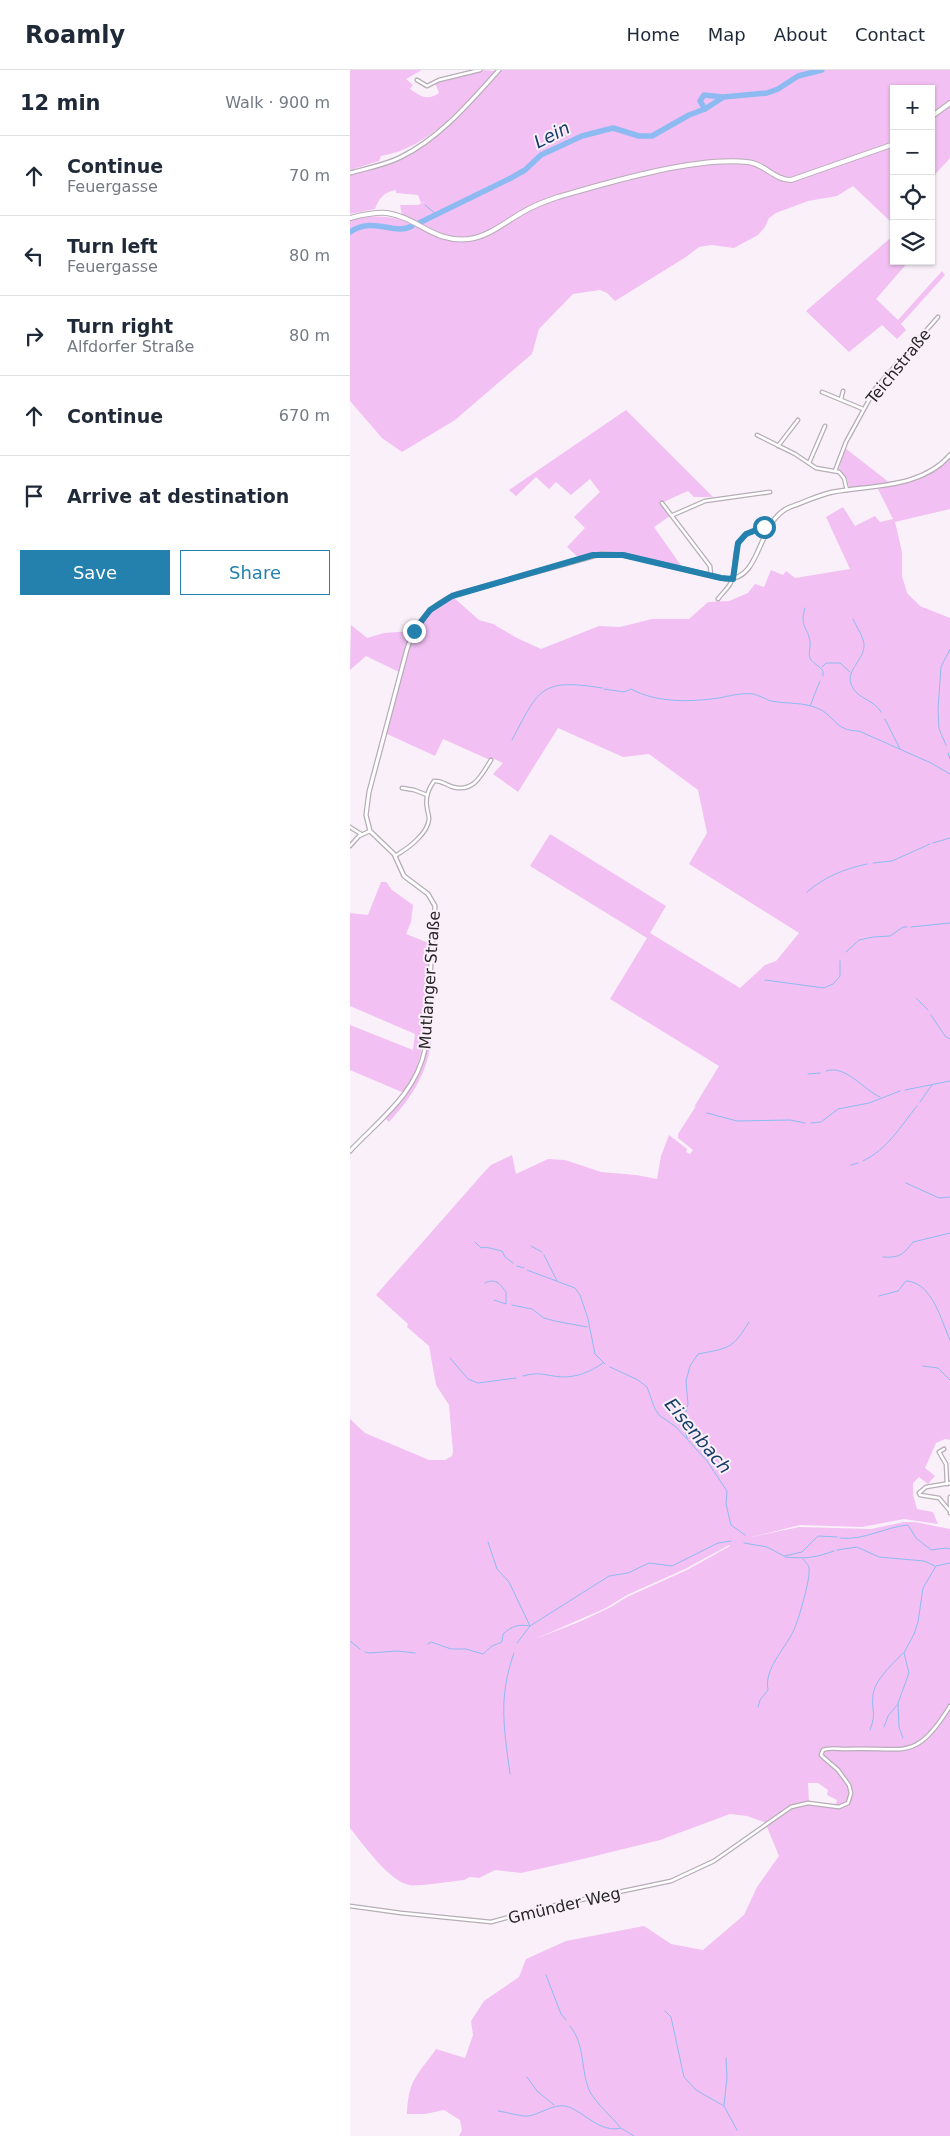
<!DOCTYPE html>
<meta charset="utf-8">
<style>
:root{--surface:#fff;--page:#f2f2f3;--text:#1f2937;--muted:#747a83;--line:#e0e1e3;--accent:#2481ae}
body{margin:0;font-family:"DejaVu Sans",sans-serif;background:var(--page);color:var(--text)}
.controls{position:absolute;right:15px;top:15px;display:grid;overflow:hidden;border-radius:0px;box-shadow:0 1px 4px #0004}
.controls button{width:45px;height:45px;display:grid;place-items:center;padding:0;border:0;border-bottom:1px solid var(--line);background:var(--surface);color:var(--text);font:25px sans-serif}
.stop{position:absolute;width:15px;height:15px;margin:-11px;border:4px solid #2481ae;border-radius:50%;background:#fff}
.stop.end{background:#2481ae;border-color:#fff;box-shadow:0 1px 5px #0008}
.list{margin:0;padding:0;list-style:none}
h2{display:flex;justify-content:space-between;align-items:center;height:65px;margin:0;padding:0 20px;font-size:21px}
h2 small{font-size:16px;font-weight:400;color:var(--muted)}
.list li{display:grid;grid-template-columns:32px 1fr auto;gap:15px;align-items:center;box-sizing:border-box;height:80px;padding:0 20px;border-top:1px solid var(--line)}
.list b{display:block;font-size:19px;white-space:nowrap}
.list p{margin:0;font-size:16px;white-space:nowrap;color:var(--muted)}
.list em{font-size:16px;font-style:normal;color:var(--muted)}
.actions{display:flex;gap:10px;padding:15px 20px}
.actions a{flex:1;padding:11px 0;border:1px solid var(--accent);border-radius:0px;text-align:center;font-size:18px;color:var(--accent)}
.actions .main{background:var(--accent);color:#fff}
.icon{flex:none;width:28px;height:28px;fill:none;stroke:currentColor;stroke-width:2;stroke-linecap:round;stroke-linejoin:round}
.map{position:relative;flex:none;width:600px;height:2066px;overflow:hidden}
header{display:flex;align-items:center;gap:30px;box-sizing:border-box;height:70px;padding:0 25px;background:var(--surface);border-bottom:1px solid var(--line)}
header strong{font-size:24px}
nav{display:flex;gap:28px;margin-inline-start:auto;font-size:18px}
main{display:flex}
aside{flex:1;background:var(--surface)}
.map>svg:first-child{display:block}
</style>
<header>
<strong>Roamly</strong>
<nav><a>Home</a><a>Map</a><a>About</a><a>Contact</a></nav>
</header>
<main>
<aside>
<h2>12 min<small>Walk · 900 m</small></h2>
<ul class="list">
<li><svg class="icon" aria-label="ahead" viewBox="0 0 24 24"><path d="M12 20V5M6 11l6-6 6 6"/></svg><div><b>Continue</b><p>Feuergasse</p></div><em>70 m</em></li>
<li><svg class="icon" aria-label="left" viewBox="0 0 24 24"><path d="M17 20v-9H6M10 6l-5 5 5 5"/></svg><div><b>Turn left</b><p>Feuergasse</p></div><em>80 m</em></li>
<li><svg class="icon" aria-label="right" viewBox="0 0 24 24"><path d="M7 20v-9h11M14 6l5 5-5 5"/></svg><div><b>Turn right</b><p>Alfdorfer Straße</p></div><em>80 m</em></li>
<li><svg class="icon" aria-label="ahead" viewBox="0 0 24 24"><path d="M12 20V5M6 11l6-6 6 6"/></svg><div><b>Continue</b></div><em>670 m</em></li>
<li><svg class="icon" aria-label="arrive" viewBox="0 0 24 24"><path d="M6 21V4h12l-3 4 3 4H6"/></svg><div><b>Arrive at destination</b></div></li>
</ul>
<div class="actions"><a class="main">Save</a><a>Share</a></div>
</aside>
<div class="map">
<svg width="600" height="2066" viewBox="0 0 600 2066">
<rect width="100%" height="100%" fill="#faf0fa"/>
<g fill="#f2c0f3" fill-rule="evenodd">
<path d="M 0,0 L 72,0 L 56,9 L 63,15 L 60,19 C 72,27 77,31 89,23 L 85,12 L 89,10 L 133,0 L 146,1 C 113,35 80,78 31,86 L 29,91 L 0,100 Z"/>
<path d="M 152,0 L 600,0 L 600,88 L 581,109 L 581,19 L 544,19 L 542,153 L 503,116 L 487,126 L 458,131 L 426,143 L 419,148 L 415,157 L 408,165 L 384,178 L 361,175 L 349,177 L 336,187 L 265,231 L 257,223 L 250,220 L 223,224 L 189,259 L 182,284 L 105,350 L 52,382 L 32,368 L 0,331 L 0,150 C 21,145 37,145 58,152 L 61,149 L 52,145 L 50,135 L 68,135 L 76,131 L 71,133 L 68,125 L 46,123 L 46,120 C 34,122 29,128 25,139 L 0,144 L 0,105 C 22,99 46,94 65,82 C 97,63 127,27 152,0 Z"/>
<path d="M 544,165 L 544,191 L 559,191 L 526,229 L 548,250 L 592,201 L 595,205 L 551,254 L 556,260 L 547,269 L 532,255 L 499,282 L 456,241 Z"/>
<path d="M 276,340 L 363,427 L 344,427 L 338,421 L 311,433 L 320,446 L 304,457 L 332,497 L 263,482 L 228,487 L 217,477 L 235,458 L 224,447 L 250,422 L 240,409 L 221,425 L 206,412 L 199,419 L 186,407 L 166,426 L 159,420 Z"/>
<path d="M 495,378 L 540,413 L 500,420 L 497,409 L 489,399 Z"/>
<path d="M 600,385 L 600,439 L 545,452 L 552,482 L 552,506 L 557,523 L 570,536 L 600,548 L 600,1370 L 595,1369 L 586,1373 L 575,1398 L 585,1406 L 578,1414 L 569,1407 L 563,1413 L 563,1425 L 567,1439 L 583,1442 L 588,1454 L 554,1449 L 512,1457 L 450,1455 L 402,1467 L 449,1457 L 521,1459 L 554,1452 L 565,1452 L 600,1459 L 600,2066 L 109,2066 L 112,2060 L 110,2050 L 94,2040 L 75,2044 L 57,2044 C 58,2009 68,2005 86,1979 L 115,1988 L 123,1965 L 121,1951 L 134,1931 L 169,1907 L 176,1889 L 216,1871 L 294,1856 L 321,1874 L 353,1880 L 394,1845 L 407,1817 L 429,1786 L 417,1757 C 430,1743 447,1733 466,1735 C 477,1737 486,1740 497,1736 L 496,1733 L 485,1736 L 487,1730 L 477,1725 L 478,1720 L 468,1713 L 458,1713 L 459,1732 L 444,1735 L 417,1753 L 397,1746 L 380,1744 L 310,1770 L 233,1789 L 171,1803 L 145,1800 L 129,1808 L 120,1807 L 114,1810 C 104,1811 66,1817 59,1815 C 39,1811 12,1773 0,1758 L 0,1349 L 15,1363 L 79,1390 L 95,1390 L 102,1386 L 103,1382 L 99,1335 L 86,1315 L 79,1276 L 57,1257 L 58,1254 L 26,1225 L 136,1100 L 141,1095 L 162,1085 L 166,1104 L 198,1089 L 215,1090 L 251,1102 L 286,1105 L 307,1109 L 311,1086 L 319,1065 L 337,1079 L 336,1082 L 340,1084 L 343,1080 L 328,1068 L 328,1064 L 346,1036 L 344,1037 L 369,996 L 260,929 L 297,868 L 180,796 L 200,764 L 316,836 L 300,863 L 390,918 L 415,895 L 426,891 L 449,863 L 339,794 L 357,763 L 348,720 L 299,684 L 273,687 L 208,658 L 168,722 L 143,704 L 153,693 L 142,688 L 140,690 L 93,669 L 85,686 L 35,663 C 48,616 54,550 103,527 L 129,550 L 143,554 L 167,568 L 191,579 L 249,556 L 270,557 L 302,549 L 339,549 L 358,532 L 379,531 L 398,523 L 405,514 L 414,517 L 421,500 L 433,505 L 436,501 L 445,508 L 500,499 L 476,447 L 493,437 L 505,456 L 525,446 L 530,452 L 543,449 L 528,419 L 574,405 ZM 379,1475 L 380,1476 L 337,1500 L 277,1527 L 261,1537 L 229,1552 L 185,1569 L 256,1538 L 277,1525 L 335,1499 Z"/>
<path d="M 1,555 L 17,568 L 34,563 L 62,561 L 49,602 L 16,586 L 0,600 Z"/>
<path d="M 31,812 L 36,812 L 42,820 L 63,835 L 61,852 L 56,864 L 81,874 C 77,922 82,981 54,1023 L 0,1000 L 0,955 L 63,980 L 65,964 L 0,936 L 0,843 L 18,845 Z"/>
<path d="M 80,945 L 83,946 C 81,955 82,964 81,973 C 76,1006 61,1028 39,1052 L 36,1049 C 71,1008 75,999 80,945 Z"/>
</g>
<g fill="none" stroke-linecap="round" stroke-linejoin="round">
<g stroke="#8dbbf1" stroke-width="1">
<path d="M 75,135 L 87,145"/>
<path d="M 455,538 C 449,558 458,556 460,572 C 461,577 458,583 460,588 C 462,593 470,596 473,601 L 473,606"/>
<path d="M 503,549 C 506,556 513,566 514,574 C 515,590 496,599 501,614 C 507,630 523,628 531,642"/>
<path d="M 472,597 L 476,593 L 490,593 L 500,602"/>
<path d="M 254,619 L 274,622 L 281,619 C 305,632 335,632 361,629 C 374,628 389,622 403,624 C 409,625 415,629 421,631 C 436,634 453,632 467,638 C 485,645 484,661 509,661 L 581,693 L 600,704"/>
<path d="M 460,636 L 470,611"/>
<path d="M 535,649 L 550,679"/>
<path d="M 162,670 C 189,619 190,608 252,618"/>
<path d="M 596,675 L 589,659 L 588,639 L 591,597 L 600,579"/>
<path d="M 598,683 L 600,689"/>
<path d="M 583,773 L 600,768"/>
<path d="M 523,793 L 542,791 L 580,774"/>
<path d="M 457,822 C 476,806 494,799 517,794"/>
<path d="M 561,857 L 600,853"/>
<path d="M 496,882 L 509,870 L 523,867 L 540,866 L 553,857 L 557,857"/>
<path d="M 415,910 L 474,918 L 483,914 L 490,906 L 490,891"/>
<path d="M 566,928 L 578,940"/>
<path d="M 581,945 L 595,966 L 600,969"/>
<path d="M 476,1001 C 495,994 514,1020 530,1027"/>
<path d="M 458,1004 L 470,1003"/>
<path d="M 555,1020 L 600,1011"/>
<path d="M 570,1032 L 582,1015"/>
<path d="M 357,1043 L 387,1051 L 440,1050 L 455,1053"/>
<path d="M 461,1053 L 471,1052 L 488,1039 L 519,1033 L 550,1021"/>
<path d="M 513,1091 C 538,1079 550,1057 567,1036"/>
<path d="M 501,1095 L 508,1093"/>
<path d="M 556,1113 L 589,1128 L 600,1127"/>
<path d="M 125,1172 L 131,1178 L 135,1177 L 152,1181 L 155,1187 L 163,1193"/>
<path d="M 181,1176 L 192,1182"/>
<path d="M 194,1185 L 207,1211"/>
<path d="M 533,1187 C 549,1188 553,1185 563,1172 L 600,1163"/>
<path d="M 167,1196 L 174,1198"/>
<path d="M 177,1200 L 225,1218 L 230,1225 L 238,1249 L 245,1284 L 255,1294"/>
<path d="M 135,1213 C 146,1208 149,1213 156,1222 L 156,1234 L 144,1230"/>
<path d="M 529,1226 L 548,1221 L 556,1211 C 582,1212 591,1250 600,1270"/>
<path d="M 162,1235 L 182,1239 L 194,1248 L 205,1251 L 237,1257"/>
<path d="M 100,1288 L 118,1309 L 128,1313 L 166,1308"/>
<path d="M 573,1296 L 588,1298 L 600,1310"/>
<path d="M 260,1297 L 288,1310 L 297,1317 L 305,1339 L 309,1345 L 326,1357 L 357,1391 L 377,1421 L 376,1434 L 381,1455 L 395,1465"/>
<path d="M 173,1306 C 190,1301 196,1306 212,1307 C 228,1307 240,1302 253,1293"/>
<path d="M 337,1368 L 333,1351 L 338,1334 L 336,1311 L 340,1296 L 348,1284 C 378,1278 382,1280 399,1252"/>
<path d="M 490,1468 C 513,1471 535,1457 558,1455 L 566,1468 L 581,1480 L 596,1478 L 600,1479"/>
<path d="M 138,1472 L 147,1499 L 159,1512 L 180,1556 L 167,1573"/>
<path d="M 394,1473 L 417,1477 L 434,1486 L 452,1482 L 468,1466 L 487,1467"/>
<path d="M 487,1480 L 507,1477 L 529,1487 L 574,1491 L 585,1496"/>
<path d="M 435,1487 C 455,1489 464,1488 484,1481"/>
<path d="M 0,1571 L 10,1579"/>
<path d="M 78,1574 L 81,1572 L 101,1579 L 116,1579 L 133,1584 L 142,1576 L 152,1572 L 153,1564 C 162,1556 168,1554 180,1556 L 259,1506 L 278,1503 L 299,1493 L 322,1496 L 368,1473 L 381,1471"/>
<path d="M 15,1582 L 19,1583 L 47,1581 L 65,1583"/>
<path d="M 408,1637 L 410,1630 L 418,1620 C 414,1599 434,1580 443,1562 C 448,1552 461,1508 459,1498 C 459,1495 455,1492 453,1489"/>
<path d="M 534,1657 L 538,1646 L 548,1634"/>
<path d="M 520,1660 C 527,1642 521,1641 523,1625 C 525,1609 543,1594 553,1583"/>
<path d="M 553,1668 L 549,1657 L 548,1633 L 559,1603 L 554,1583 L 564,1564 L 568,1552 L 573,1518 L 586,1496 L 600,1493"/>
<path d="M 160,1704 C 154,1658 148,1628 164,1583"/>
<path d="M 196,1905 L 211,1944 L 216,1950"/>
<path d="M 315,1941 L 321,1947 L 334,2007 L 346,2020 L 374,2036 L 387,2060"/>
<path d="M 220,1956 C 236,1976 230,2000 240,2022 C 247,2034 261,2046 270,2057"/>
<path d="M 177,2007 L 187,2021 L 204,2035"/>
<path d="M 374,2035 L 377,2008 L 376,1988"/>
<path d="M 148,2041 C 156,2042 173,2047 178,2046 C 192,2044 204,2032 219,2037 C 236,2044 251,2063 271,2058 L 284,2066"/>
</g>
<g stroke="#8dbbf1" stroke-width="5.5">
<path d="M 355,39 L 372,28"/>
<path d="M 69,153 L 159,109 L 175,100 L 191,85 L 232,66 L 263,58 L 289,66 L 302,66 L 339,45 L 355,39 L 350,31 L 354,25 L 373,27 L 417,23 L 428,19 L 448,6 L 472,0"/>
<path d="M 0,162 C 25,146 43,166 62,156"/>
</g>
<defs>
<g id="street">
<path d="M 67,10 L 77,16 L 89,10 L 130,0"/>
<path d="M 472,322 L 513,339"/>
<path d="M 491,329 L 493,321"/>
<path d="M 407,365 L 445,384 L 466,398 L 489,402 L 494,408 L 497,420"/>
<path d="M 428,376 L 448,350"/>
<path d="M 459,393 L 475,356"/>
<path d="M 485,401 L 496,372 L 525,319 L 588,247"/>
<path d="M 312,433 L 360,496 L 361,505"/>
<path d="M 323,445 L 355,431 L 420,422"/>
<path d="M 368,529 C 372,523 380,517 382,510 C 389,488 378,473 404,460 C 409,457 413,456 418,458"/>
<path d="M 52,718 L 64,720 L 77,725"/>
<path d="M 0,757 L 11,764"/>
<path d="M 0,776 L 9,766 L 20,761"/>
<path d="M 45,786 C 57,779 78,764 79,749 C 79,744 77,741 77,737 C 75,727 79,718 84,711 C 91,710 96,715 103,717 C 124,723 132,704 141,690"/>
<path d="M 594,1379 L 589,1382 L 596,1394 L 597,1414"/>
<path d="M 600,1427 L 600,1443"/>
<path d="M 599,1440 L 589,1428 L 570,1425 L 569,1423 L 576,1417 L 600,1413"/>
<path d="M 0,1836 L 51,1843 L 141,1852 L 197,1837 L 321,1811 L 364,1791 L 441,1737 L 458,1733 L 489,1737 L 498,1733 L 501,1723 L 499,1715 L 488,1700 L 473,1687 L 471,1685 L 473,1680 C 480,1677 488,1679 496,1679 C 553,1676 565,1694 600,1636"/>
</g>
<g id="secondary">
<path d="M 0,103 C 17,98 36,95 51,87 C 90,68 121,31 149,0"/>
<path d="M 0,1081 C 30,1049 66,1024 75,979 L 85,836 L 78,824 L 54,806 L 44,784 L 20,761 L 16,745 L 19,722 L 57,579 C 65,553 82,534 107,524 L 251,484 L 273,485 L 376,509 C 413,510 406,451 440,437 C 455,432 468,425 483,422 C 523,415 572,418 600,385"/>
</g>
<g id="primary">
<path d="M 581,47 L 600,33"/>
<path d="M 0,148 C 12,145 25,142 37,143 C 69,148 83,173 119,169 C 140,166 155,152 173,142 C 183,136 196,131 208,127 C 260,112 343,87 397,92 C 414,93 424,110 441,110 L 544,74"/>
</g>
</defs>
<use href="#street" stroke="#b6adb6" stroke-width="5"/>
<use href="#secondary" stroke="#b6adb6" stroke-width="5.5"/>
<use href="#primary" stroke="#b6adb6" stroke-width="6"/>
<use href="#street" stroke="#fff" stroke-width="2.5"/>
<use href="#secondary" stroke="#fff" stroke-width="3"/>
<use href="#primary" stroke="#fff" stroke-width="4"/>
</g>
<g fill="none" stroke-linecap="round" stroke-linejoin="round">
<path stroke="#2481ae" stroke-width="6" d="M 64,561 L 80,540 L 102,526 L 243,485 L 273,485 L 371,508 L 383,509 L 388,473 L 396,464 L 414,457"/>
</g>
<g text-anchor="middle" stroke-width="4" stroke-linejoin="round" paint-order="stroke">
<g font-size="16" fill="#272427" stroke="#faf0fa">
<text transform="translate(548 296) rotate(-51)" y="6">Teichstraße</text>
<text transform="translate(79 910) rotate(-86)" y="6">Mutlanger Straße</text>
<text transform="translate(214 1835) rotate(-13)" y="6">Gmünder Weg</text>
</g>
<g font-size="18" font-style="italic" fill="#153c68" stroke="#faf0fa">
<text transform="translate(202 65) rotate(-27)" y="6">Lein</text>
<text transform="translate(348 1366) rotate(50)" y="6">Eisenbach</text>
</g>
</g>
</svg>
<div class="controls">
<button>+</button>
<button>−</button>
<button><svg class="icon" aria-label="locate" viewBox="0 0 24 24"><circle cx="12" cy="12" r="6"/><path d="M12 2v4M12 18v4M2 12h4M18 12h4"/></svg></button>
<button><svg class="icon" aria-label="layers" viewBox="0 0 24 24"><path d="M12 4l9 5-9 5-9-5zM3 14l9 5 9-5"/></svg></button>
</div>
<div class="stop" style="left:414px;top:457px"></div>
<div class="stop end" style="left:64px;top:561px"></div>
</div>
</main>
